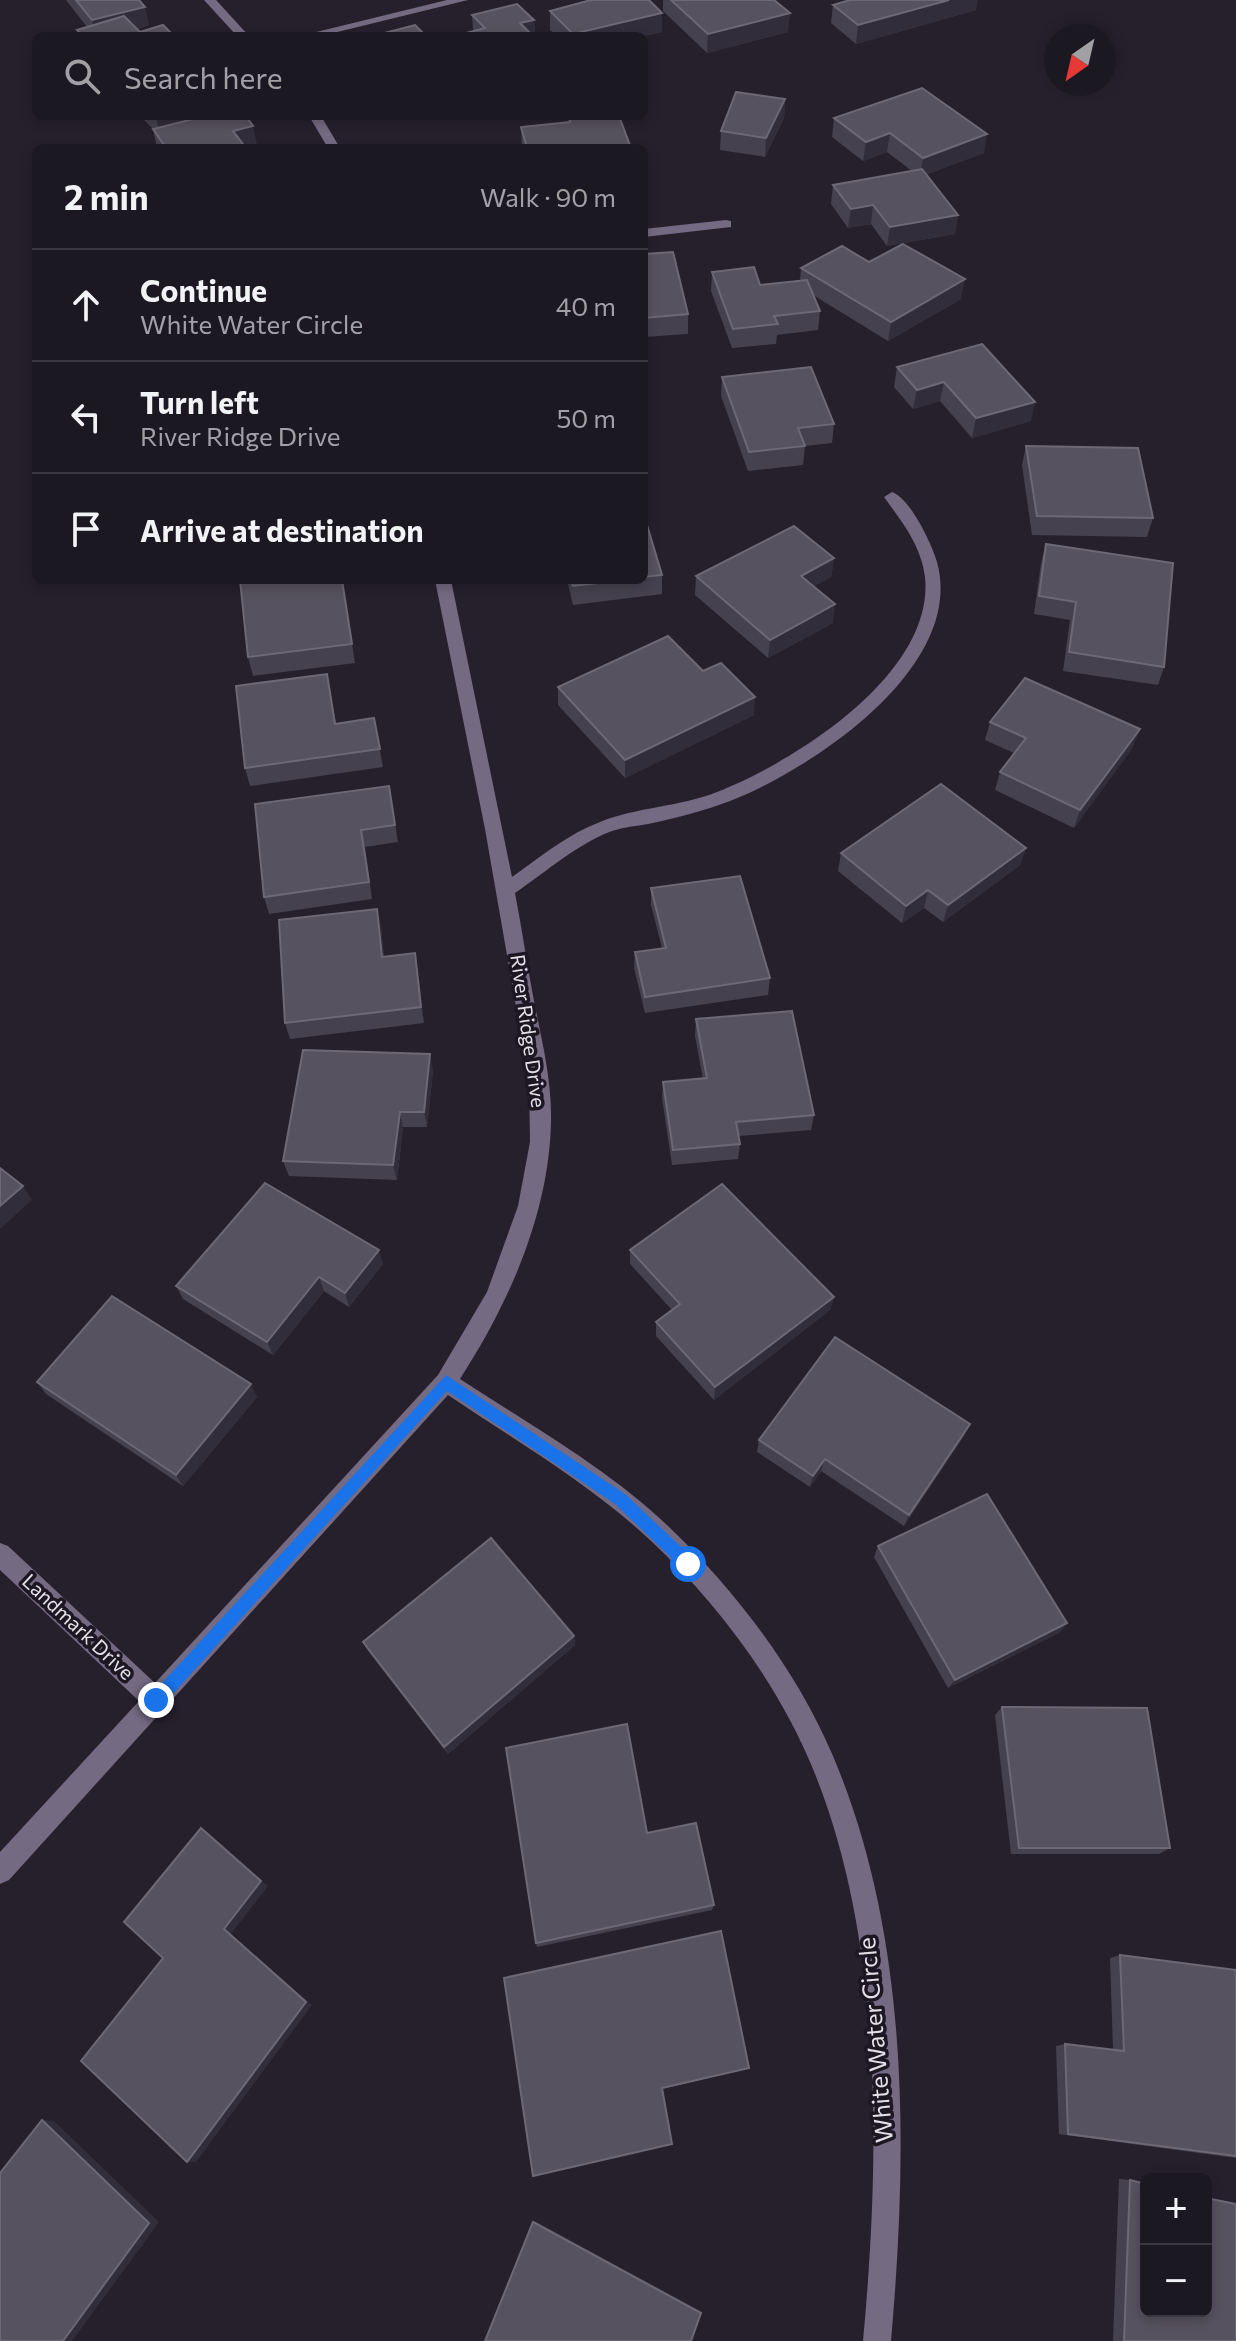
<!DOCTYPE html>
<meta charset="utf-8">
<style>
:root{--surface:#1c1822;--page:#29252f;--text:#f1f3f6;--muted:#a0a0a5;--line:#3a3740}
body{margin:0;font-family:Commissioner,sans-serif;background:var(--page);color:var(--text)}
.controls{position:absolute;right:24px;bottom:24px;display:grid;overflow:hidden;border-radius:12px;box-shadow:0 4px 12px #0003}
.controls button{width:72px;height:72px;display:grid;place-items:center;padding:0;border:0;border-bottom:2px solid var(--line);background:var(--surface);color:var(--text);font:40px sans-serif}
.compass{position:absolute;left:1044px;top:24px;width:72px;height:72px;border-radius:50%;background:var(--surface);box-shadow:0 4px 12px #0003;rotate:214deg}
.stop{position:absolute;width:24px;height:24px;margin:-18px;border:6px solid #1a73e8;border-radius:50%;background:#fff}
.stop.end{background:#1a73e8;border-color:#fff;box-shadow:0 2px 8px #0008}
.list{margin:0;padding:0;list-style:none}
h2{display:flex;justify-content:space-between;align-items:center;height:104px;margin:0;padding:0 32px;font-size:34px}
h2 small{font-size:26px;font-weight:400;color:var(--muted)}
.list li{display:grid;grid-template-columns:52px 1fr auto;gap:24px;align-items:center;box-sizing:border-box;height:112px;padding:0 32px;border-top:2px solid var(--line)}
.list b{display:block;font-size:30px;white-space:nowrap}
.list p{margin:0;font-size:26px;white-space:nowrap;color:var(--muted)}
.list em{font-size:26px;font-style:normal;color:var(--muted)}
.icon{flex:none;width:44px;height:44px;fill:none;stroke:currentColor;stroke-width:2;stroke-linecap:round;stroke-linejoin:round}
.map{position:relative;flex:none;width:1236px;height:2341px;overflow:hidden}
.search{position:absolute;background:var(--surface);box-shadow:0 4px 12px #0003;left:32px;top:32px;width:616px;height:88px;display:flex;align-items:center;gap:20px;box-sizing:border-box;padding:0 28px;border-radius:12px;color:var(--muted);font-size:30px}
.panel{position:absolute;background:var(--surface);box-shadow:0 4px 12px #0003;left:32px;top:144px;width:616px;height:440px;border-radius:12px}
.map>svg:first-child{display:block}
</style>
<div class="map">
<svg width="1236" height="2341" viewBox="0 0 1236 2341">
<rect width="100%" height="100%" fill="#26202d"/>
<g fill="none" stroke-linecap="round" stroke-linejoin="round">
<g fill="#746a82" fill-rule="evenodd">
<path d="M 204,0 L 216,0 L 249,36 L 237,36 Z"/>
<path d="M 447,0 L 468,0 L 321,36 L 300,36 Z"/>
<path d="M 309,116 L 321,116 L 340,148 L 328,148 Z"/>
<path d="M 726,220 L 731,221 L 731,227 L 644,237 L 644,229 Z"/>
<path d="M 892,492 C 910,498 932,544 937,562 C 966,667 812,769 730,801 C 704,811 676,818 648,824 C 636,826 624,827 612,831 C 577,844 546,872 515,893 C 522,929 527,965 534,1001 C 542,1041 552,1081 551,1122 C 549,1214 509,1303 460,1379 C 530,1425 606,1467 668,1526 C 735,1590 796,1669 833,1756 C 910,1938 908,2148 891,2341 L 863,2341 C 880,2158 884,1942 813,1769 C 778,1683 716,1601 649,1539 C 589,1483 516,1441 448,1395 L 9,1880 L 0,1884 L 0,1852 L 139,1701 L 0,1570 L 0,1543 L 8,1546 L 155,1683 L 438,1375 L 487,1292 L 518,1206 L 530,1142 L 529,1081 L 485,829 L 435,580 L 451,580 L 512,877 C 540,857 568,834 600,822 C 637,807 679,807 717,792 C 794,762 935,674 925,577 C 921,545 902,522 884,497 Z"/>
</g>
</g>
<g fill="#46414f">
<path d="M 66,0 L 139,0 L 149,25 L 137,29 L 140,32 L 174,36 L 79,36 L 77,30 L 87,27 Z"/>
<path d="M 663,0 L 774,0 L 788,32 L 707,53 L 663,11 Z"/>
<path d="M 833,5 L 976,10 L 856,44 L 831,23 Z"/>
<path d="M 550,11 L 662,32 L 644,36 L 557,36 L 550,30 Z"/>
<path d="M 472,15 L 534,20 L 535,36 L 455,36 L 473,31 Z"/>
<path d="M 785,99 L 784,118 L 765,157 L 720,150 L 721,131 Z"/>
<path d="M 140,116 L 202,116 L 257,145 L 247,148 L 157,148 L 153,129 Z"/>
<path d="M 569,116 L 631,148 L 522,148 L 521,127 L 569,122 Z"/>
<path d="M 834,118 L 984,153 L 927,174 L 958,215 L 955,234 L 887,246 L 871,224 L 848,228 L 831,204 L 833,185 L 912,171 L 887,152 L 863,161 L 832,137 Z"/>
<path d="M 644,254 L 688,314 L 688,334 L 644,337 Z"/>
<path d="M 869,262 L 961,299 L 888,341 L 813,295 L 820,311 L 818,330 L 777,335 L 776,344 L 732,348 L 711,291 L 712,272 L 760,285 L 800,281 L 801,268 Z"/>
<path d="M 982,344 L 1031,421 L 972,438 L 940,401 L 913,409 L 894,387 L 897,367 Z"/>
<path d="M 722,377 L 834,424 L 832,443 L 805,446 L 803,465 L 748,471 L 721,396 Z"/>
<path d="M 1026,446 L 1153,518 L 1147,537 L 1032,535 L 1022,465 Z"/>
<path d="M 644,515 L 662,575 L 662,594 L 573,605 L 567,580 L 644,580 Z"/>
<path d="M 1046,544 L 1164,667 L 1158,685 L 1063,671 L 1070,620 L 1034,614 L 1041,563 Z"/>
<path d="M 834,558 L 831,577 L 814,586 L 833,623 L 768,658 L 695,595 L 696,576 Z"/>
<path d="M 342,580 L 355,663 L 253,676 L 248,657 Z"/>
<path d="M 703,671 L 754,715 L 625,778 L 558,705 L 558,687 Z"/>
<path d="M 327,674 L 336,724 L 374,718 L 383,767 L 250,786 L 245,768 Z"/>
<path d="M 990,722 L 1133,747 L 1074,828 L 995,790 L 1000,772 L 1014,753 L 985,740 Z"/>
<path d="M 389,786 L 398,842 L 365,847 L 372,899 L 269,914 L 264,897 Z"/>
<path d="M 1026,848 L 1020,865 L 943,922 L 924,908 L 902,923 L 838,871 L 841,853 Z"/>
<path d="M 651,888 L 770,978 L 768,995 L 645,1013 L 634,968 L 635,952 L 662,948 L 651,905 Z"/>
<path d="M 381,926 L 384,957 L 415,953 L 424,1023 L 290,1039 L 285,1023 Z"/>
<path d="M 696,1019 L 814,1115 L 811,1130 L 739,1136 L 740,1144 L 738,1159 L 672,1165 L 662,1098 L 663,1082 L 703,1079 L 695,1036 Z"/>
<path d="M 433,1070 L 427,1127 L 403,1127 L 397,1180 L 289,1176 L 283,1161 Z"/>
<path d="M 630,1250 L 834,1297 L 830,1310 L 714,1400 L 656,1336 L 656,1322 L 672,1310 L 630,1264 Z"/>
<path d="M 383,1264 L 349,1307 L 324,1291 L 273,1355 L 183,1299 L 176,1286 Z"/>
<path d="M 37,1382 L 257,1397 L 183,1486 L 46,1394 Z"/>
<path d="M 964,1436 L 904,1526 L 821,1471 L 810,1487 L 757,1452 L 759,1440 Z"/>
<path d="M 878,1546 L 1067,1623 L 1059,1633 L 948,1688 L 874,1557 Z"/>
<path d="M 574,1636 L 575,1645 L 448,1754 L 368,1651 L 363,1642 Z"/>
<path d="M 1002,1707 L 1170,1848 L 1159,1854 L 1011,1854 L 995,1715 Z"/>
<path d="M 647,1833 L 714,1905 L 712,1910 L 537,1947 L 536,1943 Z"/>
<path d="M 1120,1955 L 1236,1970 L 1236,2158 L 1059,2134 L 1056,2046 L 1065,2044 L 1113,2049 L 1110,1958 Z"/>
<path d="M 504,1978 L 749,2068 L 662,2089 Z"/>
<path d="M 1119,2179 L 1130,2180 L 1236,2341 L 1113,2341 Z"/>
</g>
<g fill="#322d3a">
<path d="M 949,0 L 978,0 L 976,10 L 856,44 L 858,25 Z"/>
<path d="M 145,7 L 149,25 L 108,36 L 96,36 L 92,20 Z"/>
<path d="M 662,13 L 662,32 L 644,36 L 573,36 L 573,34 Z"/>
<path d="M 790,13 L 788,32 L 707,53 L 708,34 Z"/>
<path d="M 534,20 L 535,36 L 521,36 L 520,23 Z"/>
<path d="M 785,99 L 784,118 L 765,157 L 766,138 Z"/>
<path d="M 162,116 L 202,116 L 204,123 L 161,137 L 156,118 Z"/>
<path d="M 253,126 L 257,145 L 247,148 L 236,148 L 233,131 Z"/>
<path d="M 890,133 L 887,152 L 863,161 L 866,142 Z"/>
<path d="M 987,134 L 984,153 L 920,177 L 923,158 Z"/>
<path d="M 873,205 L 871,224 L 848,228 L 851,209 Z"/>
<path d="M 958,215 L 955,234 L 887,246 L 890,227 Z"/>
<path d="M 965,279 L 961,299 L 888,341 L 891,322 Z"/>
<path d="M 944,382 L 940,401 L 913,409 L 917,390 Z"/>
<path d="M 1035,402 L 1031,421 L 972,438 L 976,418 Z"/>
<path d="M 646,445 L 646,464 L 644,465 L 644,446 Z"/>
<path d="M 834,558 L 831,577 L 798,595 L 801,576 Z"/>
<path d="M 835,604 L 833,623 L 768,658 L 770,640 Z"/>
<path d="M 755,697 L 754,715 L 625,778 L 625,760 Z"/>
<path d="M 1140,729 L 1133,747 L 1074,828 L 1080,810 Z"/>
<path d="M 1026,848 L 1020,865 L 943,922 L 948,905 Z"/>
<path d="M 928,890 L 924,908 L 902,923 L 906,906 Z"/>
<path d="M 377,909 L 381,926 L 385,974 L 382,957 Z"/>
<path d="M 415,953 L 418,969 L 424,1023 L 421,1007 Z"/>
<path d="M 430,1054 L 433,1070 L 427,1127 L 424,1112 Z"/>
<path d="M 400,1112 L 403,1127 L 397,1180 L 393,1165 Z"/>
<path d="M 23,1186 L 32,1200 L 0,1229 L 0,1206 Z"/>
<path d="M 379,1250 L 383,1264 L 349,1307 L 345,1293 Z"/>
<path d="M 319,1277 L 324,1291 L 273,1355 L 267,1342 Z"/>
<path d="M 834,1297 L 830,1310 L 714,1400 L 715,1387 Z"/>
<path d="M 251,1384 L 257,1397 L 183,1486 L 176,1475 Z"/>
<path d="M 970,1424 L 964,1436 L 904,1526 L 909,1515 Z"/>
<path d="M 825,1459 L 821,1471 L 810,1487 L 813,1476 Z"/>
<path d="M 1067,1623 L 1059,1633 L 948,1688 L 955,1680 Z"/>
<path d="M 574,1636 L 575,1645 L 448,1754 L 444,1747 Z"/>
<path d="M 201,1828 L 268,1886 L 231,1934 L 312,2005 L 196,2162 L 187,2162 L 224,1929 Z"/>
<path d="M 42,2120 L 54,2121 L 159,2222 L 72,2341 L 63,2341 Z"/>
<path d="M 535,2221 L 699,2310 L 701,2313 L 533,2222 Z"/>
</g>
<g fill="#57525f" stroke="#6d6875" stroke-width="2">
<path d="M 76,0 L 139,0 L 145,7 L 92,20 Z"/>
<path d="M 591,0 L 649,0 L 662,13 L 573,34 L 550,11 Z"/>
<path d="M 671,0 L 774,0 L 790,13 L 708,34 Z"/>
<path d="M 850,0 L 949,0 L 858,25 L 833,5 Z"/>
<path d="M 517,4 L 534,20 L 520,23 L 533,36 L 455,36 L 485,28 L 472,15 Z"/>
<path d="M 124,16 L 140,32 L 163,25 L 174,36 L 83,36 L 77,30 Z"/>
<path d="M 415,25 L 426,36 L 373,36 Z"/>
<path d="M 922,88 L 987,134 L 923,158 L 890,133 L 866,142 L 834,118 Z"/>
<path d="M 736,92 L 785,99 L 766,138 L 721,131 Z"/>
<path d="M 205,116 L 246,116 L 253,126 L 233,131 L 246,148 L 166,148 L 153,129 Z"/>
<path d="M 569,116 L 619,116 L 631,148 L 527,148 L 521,127 L 570,122 Z"/>
<path d="M 922,169 L 958,215 L 890,227 L 873,205 L 851,209 L 833,185 Z"/>
<path d="M 903,244 L 965,279 L 891,322 L 801,268 L 842,246 L 869,262 Z"/>
<path d="M 673,252 L 688,314 L 644,318 L 644,254 Z"/>
<path d="M 754,267 L 760,285 L 807,280 L 820,311 L 774,316 L 778,324 L 733,329 L 712,272 Z"/>
<path d="M 982,344 L 1035,402 L 976,418 L 944,382 L 917,390 L 897,367 Z"/>
<path d="M 811,367 L 834,424 L 798,428 L 805,446 L 749,452 L 722,377 Z"/>
<path d="M 1026,446 L 1138,448 L 1153,518 L 1037,516 Z"/>
<path d="M 644,515 L 662,575 L 644,577 Z"/>
<path d="M 794,526 L 834,558 L 801,576 L 835,604 L 770,640 L 696,576 Z"/>
<path d="M 1046,544 L 1173,563 L 1164,667 L 1069,652 L 1076,602 L 1039,596 Z"/>
<path d="M 240,580 L 342,580 L 352,644 L 248,657 Z"/>
<path d="M 571,580 L 623,580 L 573,586 Z"/>
<path d="M 668,636 L 703,671 L 721,663 L 755,697 L 625,760 L 558,687 Z"/>
<path d="M 327,674 L 335,724 L 374,718 L 380,749 L 245,768 L 236,686 Z"/>
<path d="M 1025,678 L 1140,729 L 1080,810 L 1000,772 L 1026,738 L 990,722 Z"/>
<path d="M 941,784 L 1026,848 L 948,905 L 928,890 L 906,906 L 841,853 Z"/>
<path d="M 389,786 L 395,825 L 361,830 L 369,882 L 264,897 L 255,804 Z"/>
<path d="M 740,876 L 770,978 L 645,997 L 635,952 L 666,948 L 651,888 Z"/>
<path d="M 377,909 L 382,957 L 415,953 L 421,1007 L 285,1023 L 279,920 Z"/>
<path d="M 792,1011 L 814,1115 L 736,1122 L 740,1144 L 673,1150 L 663,1082 L 707,1078 L 696,1019 Z"/>
<path d="M 303,1050 L 430,1054 L 424,1112 L 400,1112 L 393,1165 L 283,1161 Z"/>
<path d="M 0,1168 L 23,1186 L 0,1206 Z"/>
<path d="M 265,1183 L 379,1250 L 345,1293 L 319,1277 L 267,1342 L 176,1286 Z"/>
<path d="M 722,1184 L 834,1297 L 715,1387 L 656,1322 L 680,1304 L 630,1250 Z"/>
<path d="M 112,1296 L 251,1384 L 176,1475 L 37,1382 Z"/>
<path d="M 835,1337 L 970,1424 L 909,1515 L 825,1459 L 813,1476 L 759,1440 Z"/>
<path d="M 987,1494 L 1067,1623 L 955,1680 L 878,1546 Z"/>
<path d="M 491,1538 L 574,1636 L 444,1747 L 363,1642 Z"/>
<path d="M 1002,1707 L 1147,1708 L 1170,1848 L 1019,1848 Z"/>
<path d="M 627,1724 L 647,1833 L 696,1823 L 714,1905 L 536,1943 L 506,1748 Z"/>
<path d="M 201,1828 L 261,1881 L 224,1929 L 306,2002 L 187,2162 L 81,2061 L 163,1958 L 124,1922 Z"/>
<path d="M 721,1931 L 749,2068 L 662,2088 L 672,2144 L 533,2176 L 504,1978 Z"/>
<path d="M 1120,1955 L 1236,1970 L 1236,2156 L 1068,2134 L 1065,2044 L 1124,2051 Z"/>
<path d="M 42,2120 L 149,2223 L 63,2341 L 0,2341 L 0,2173 Z"/>
<path d="M 1130,2180 L 1146,2184 L 1146,2311 L 1206,2311 L 1206,2198 L 1236,2204 L 1236,2341 L 1124,2341 Z"/>
<path d="M 533,2222 L 701,2313 L 691,2341 L 485,2341 Z"/>
</g>
<path fill="#1a73e8" d="M 446,1375 L 625,1494 L 694,1559 L 694,1569 L 683,1569 L 615,1504 L 447,1391 L 162,1706 L 151,1706 L 151,1695 Z"/>
<g text-anchor="middle" stroke-width="7" stroke-linejoin="round" paint-order="stroke">
<g font-size="20" fill="#e4e0e9" stroke="#1c1723">
<text transform="translate(528 1031) rotate(82)" y="7">River Ridge Drive</text>
<text transform="translate(78 1627) rotate(43)" y="7">Landmark Drive</text>
</g>
<g font-size="24" fill="#e4e0e9" stroke="#1c1723">
<text transform="translate(876 2040) rotate(-95)" y="8">White Water Circle</text>
</g>
</g>
</svg>
<div class="controls">
<button>+</button>
<button>−</button>
</div>
<svg class="compass" viewBox="-18 -18 36 36"><path d="M0-13l5 13h-10z" fill="#e53935"/><path d="M0 13l5-13h-10z" fill="#a0a0a5"/></svg>
<div class="stop" style="left:688px;top:1564px"></div>
<div class="stop end" style="left:156px;top:1700px"></div>
<div class="search"><svg class="icon" aria-label="search" viewBox="0 0 24 24"><circle cx="10" cy="10" r="6"/><path d="M15 15l6 6"/></svg>Search here</div>
<section class="panel">
<h2>2 min<small>Walk · 90 m</small></h2>
<ul class="list">
<li><svg class="icon" aria-label="ahead" viewBox="0 0 24 24"><path d="M12 20V5M6 11l6-6 6 6"/></svg><div><b>Continue</b><p>White Water Circle</p></div><em>40 m</em></li>
<li><svg class="icon" aria-label="left" viewBox="0 0 24 24"><path d="M17 20v-9H6M10 6l-5 5 5 5"/></svg><div><b>Turn left</b><p>River Ridge Drive</p></div><em>50 m</em></li>
<li><svg class="icon" aria-label="arrive" viewBox="0 0 24 24"><path d="M6 21V4h12l-3 4 3 4H6"/></svg><div><b>Arrive at destination</b></div></li>
</ul>
</section>
</div>
